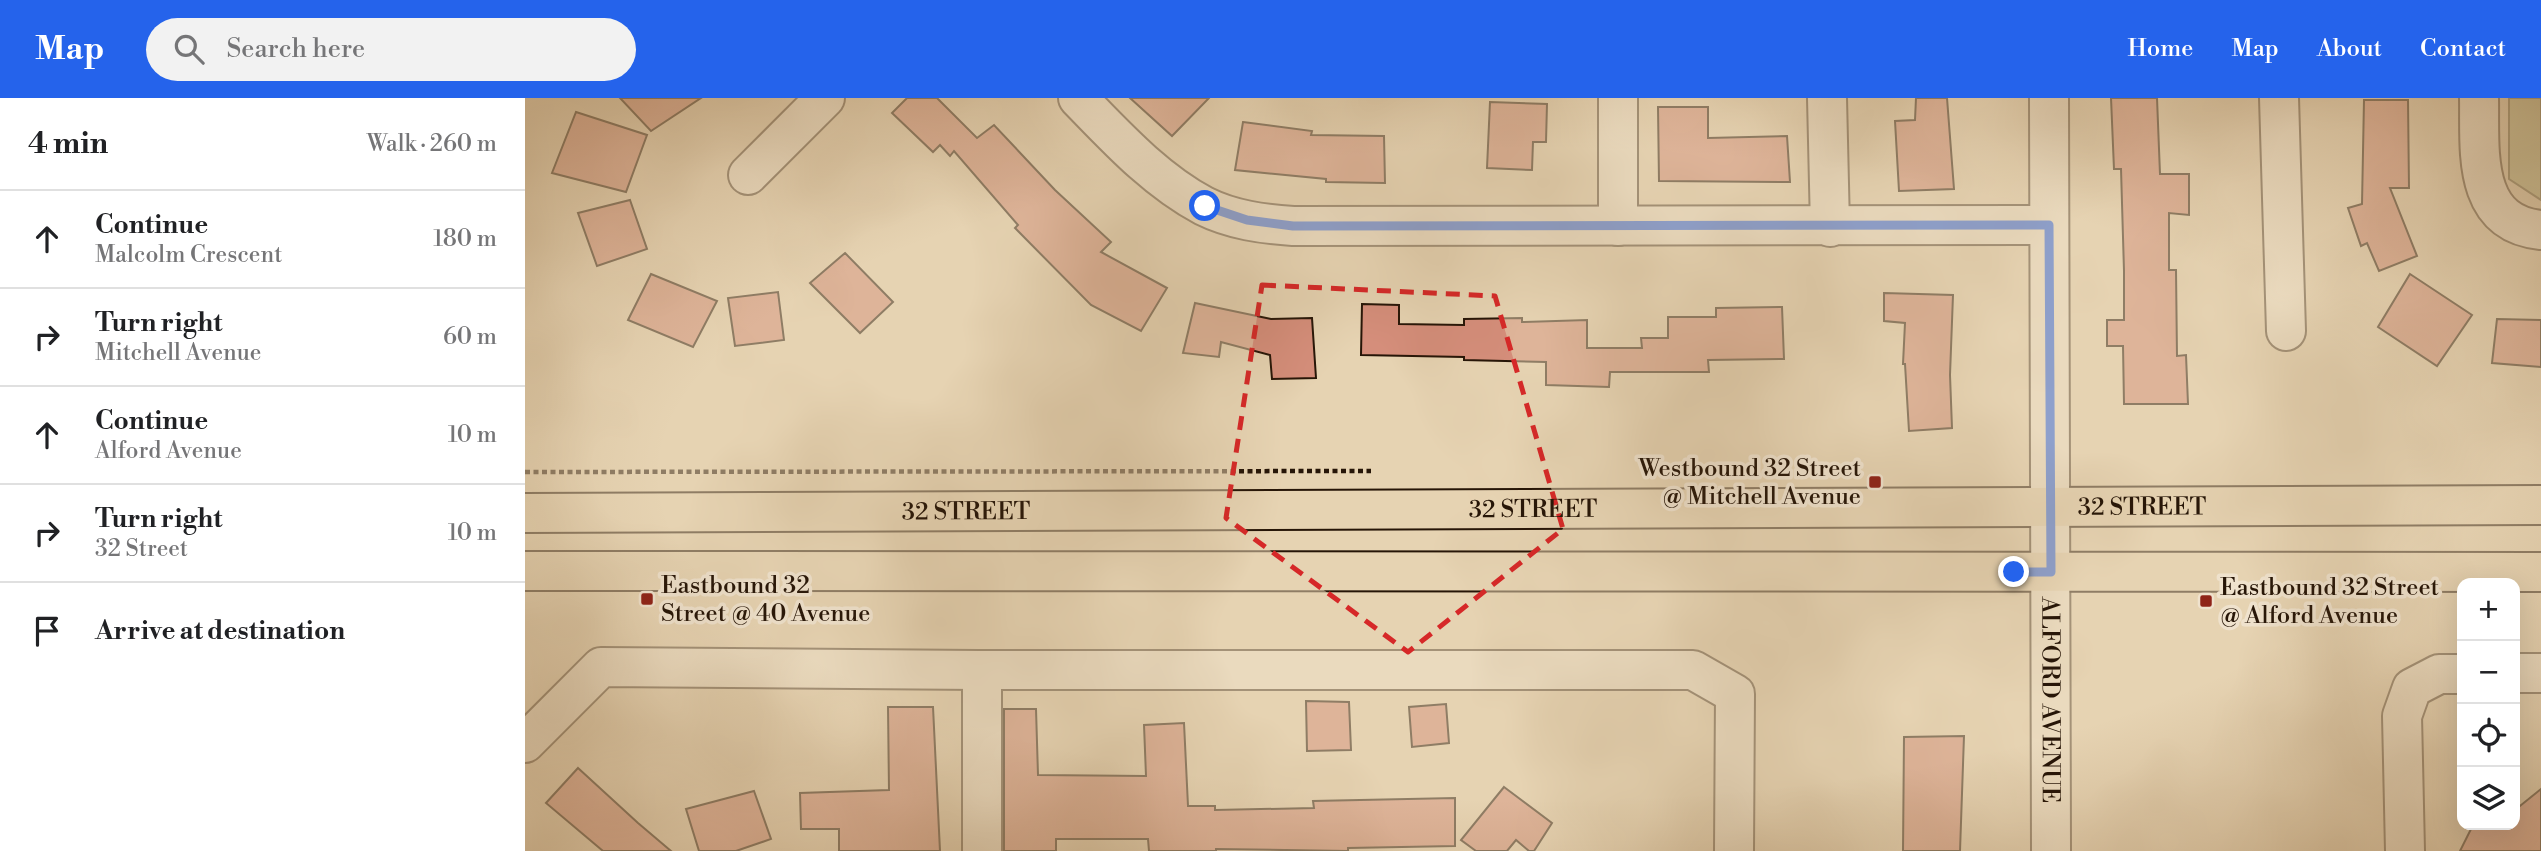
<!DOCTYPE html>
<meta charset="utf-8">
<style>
:root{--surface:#fff;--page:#f2f2f2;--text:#202124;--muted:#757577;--line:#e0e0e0;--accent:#2563eb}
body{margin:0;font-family:"Libre Bodoni",serif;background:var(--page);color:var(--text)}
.controls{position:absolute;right:21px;bottom:21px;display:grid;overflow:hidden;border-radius:14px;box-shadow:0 7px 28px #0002}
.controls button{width:63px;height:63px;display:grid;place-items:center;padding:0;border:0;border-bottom:2px solid var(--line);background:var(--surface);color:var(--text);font:35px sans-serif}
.stop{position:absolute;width:21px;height:21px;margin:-16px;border:5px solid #2563eb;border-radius:50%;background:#fff}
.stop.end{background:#2563eb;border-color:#fff;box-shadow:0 2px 7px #0008}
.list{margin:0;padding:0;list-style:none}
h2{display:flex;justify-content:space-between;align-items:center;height:91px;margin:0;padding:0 28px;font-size:30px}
h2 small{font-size:23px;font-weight:400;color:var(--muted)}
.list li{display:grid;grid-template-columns:46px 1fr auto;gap:21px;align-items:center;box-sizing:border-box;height:98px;padding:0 28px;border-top:2px solid var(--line)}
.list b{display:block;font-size:26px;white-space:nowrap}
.list p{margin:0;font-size:23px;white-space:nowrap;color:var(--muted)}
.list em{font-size:23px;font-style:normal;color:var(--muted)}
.icon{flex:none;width:38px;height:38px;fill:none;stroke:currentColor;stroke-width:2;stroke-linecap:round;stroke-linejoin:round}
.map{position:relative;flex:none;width:2016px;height:753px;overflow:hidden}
header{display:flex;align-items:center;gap:42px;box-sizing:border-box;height:98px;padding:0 35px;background:var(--accent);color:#fff}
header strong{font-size:33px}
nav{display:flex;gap:38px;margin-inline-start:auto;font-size:24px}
.search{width:490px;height:63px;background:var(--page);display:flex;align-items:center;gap:18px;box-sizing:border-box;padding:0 24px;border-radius:38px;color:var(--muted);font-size:26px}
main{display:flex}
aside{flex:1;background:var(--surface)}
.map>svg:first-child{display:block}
</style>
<header>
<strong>Map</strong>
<div class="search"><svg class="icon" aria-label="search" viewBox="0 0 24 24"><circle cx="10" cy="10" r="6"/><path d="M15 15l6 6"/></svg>Search here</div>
<nav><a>Home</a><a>Map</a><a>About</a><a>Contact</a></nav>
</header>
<main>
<aside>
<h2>4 min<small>Walk · 260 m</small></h2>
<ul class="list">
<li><svg class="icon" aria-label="ahead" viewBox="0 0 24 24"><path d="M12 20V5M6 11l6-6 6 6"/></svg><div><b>Continue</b><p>Malcolm Crescent</p></div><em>180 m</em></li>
<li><svg class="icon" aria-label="right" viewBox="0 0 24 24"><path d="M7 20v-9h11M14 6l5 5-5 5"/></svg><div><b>Turn right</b><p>Mitchell Avenue</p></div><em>60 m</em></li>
<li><svg class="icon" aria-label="ahead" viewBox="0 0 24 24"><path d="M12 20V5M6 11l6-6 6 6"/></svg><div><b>Continue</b><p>Alford Avenue</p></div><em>10 m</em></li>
<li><svg class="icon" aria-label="right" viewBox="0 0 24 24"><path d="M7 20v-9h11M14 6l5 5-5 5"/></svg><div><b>Turn right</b><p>32 Street</p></div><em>10 m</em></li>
<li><svg class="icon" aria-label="arrive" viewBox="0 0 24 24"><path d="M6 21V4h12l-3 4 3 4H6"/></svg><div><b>Arrive at destination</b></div></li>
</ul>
</aside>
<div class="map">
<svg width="2016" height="753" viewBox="0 0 2016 753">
<rect width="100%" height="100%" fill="#e6d3b2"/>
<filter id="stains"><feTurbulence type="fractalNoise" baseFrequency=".00286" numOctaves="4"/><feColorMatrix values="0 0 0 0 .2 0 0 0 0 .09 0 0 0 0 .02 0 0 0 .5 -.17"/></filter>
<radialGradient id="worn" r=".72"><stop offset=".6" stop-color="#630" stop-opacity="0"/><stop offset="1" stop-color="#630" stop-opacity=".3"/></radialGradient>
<path fill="#bcba88" stroke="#716848" stroke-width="2" d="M 1984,0 L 2016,0 L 2016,102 L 1984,81 Z"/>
<g fill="#d58e7b" stroke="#261507" stroke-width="2">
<path d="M 95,0 L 176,0 L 126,33 Z"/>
<path d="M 382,0 L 412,0 L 452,40 L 469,27 L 530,92 L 586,144 L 576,154 L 642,190 L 616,233 L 566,207 L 490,130 L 493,127 L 429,53 L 425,58 L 415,47 L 408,54 L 367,15 Z"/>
<path d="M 605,0 L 684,0 L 647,38 Z"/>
<path d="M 1391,0 L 1422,0 L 1429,91 L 1374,93 L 1370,23 L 1390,22 Z"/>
<path d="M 1586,0 L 1632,0 L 1635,76 L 1664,76 L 1664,117 L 1644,115 L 1644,172 L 1651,172 L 1652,258 L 1661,257 L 1663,306 L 1599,306 L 1598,248 L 1582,248 L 1582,222 L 1599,222 L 1599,173 L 1596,71 L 1589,71 Z"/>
<path d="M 1839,2 L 1883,2 L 1884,90 L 1865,90 L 1892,158 L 1854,173 L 1842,145 L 1836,148 L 1823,110 L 1837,106 Z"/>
<path d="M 965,4 L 1022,6 L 1021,44 L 1008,44 L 1007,72 L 962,70 Z"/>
<path d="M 1133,9 L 1183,9 L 1183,40 L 1262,38 L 1265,84 L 1134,83 Z"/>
<path d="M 51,14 L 122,37 L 101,94 L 27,75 Z"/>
<path d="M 718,24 L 787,33 L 786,37 L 859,38 L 860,85 L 801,84 L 801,81 L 710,72 Z"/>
<path d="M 105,102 L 122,151 L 72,168 L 53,115 Z"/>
<path d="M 320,155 L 368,204 L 335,235 L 285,185 Z"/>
<path d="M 126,176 L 192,203 L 168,249 L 103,222 Z"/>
<path d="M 1885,176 L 1947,217 L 1912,268 L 1853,229 Z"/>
<path d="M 253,194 L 259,242 L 210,248 L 203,200 Z"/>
<path d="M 1359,195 L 1428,197 L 1425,277 L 1427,330 L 1384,333 L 1380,266 L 1378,266 L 1380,225 L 1359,223 Z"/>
<path d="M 670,205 L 746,221 L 787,220 L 791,280 L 747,281 L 745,257 L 696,244 L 694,259 L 658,255 Z"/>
<path d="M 837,206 L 874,207 L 874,226 L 939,227 L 939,221 L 997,220 L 997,224 L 1062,222 L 1062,250 L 1117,250 L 1116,240 L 1143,240 L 1143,219 L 1191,219 L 1191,210 L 1257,209 L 1259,261 L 1183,262 L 1184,274 L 1085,274 L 1084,289 L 1021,287 L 1021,264 L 939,262 L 939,259 L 836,257 Z"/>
<path d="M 1972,221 L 2016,222 L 2016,269 L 1967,265 Z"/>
<path d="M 781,603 L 824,604 L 826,652 L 782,653 Z"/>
<path d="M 921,606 L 924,645 L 887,649 L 884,609 Z"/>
<path d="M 363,609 L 408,609 L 415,753 L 314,753 L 314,731 L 276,731 L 275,695 L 364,692 Z"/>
<path d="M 479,611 L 511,611 L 513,677 L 621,678 L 619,627 L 659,625 L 663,708 L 690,708 L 690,712 L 789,710 L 788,703 L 930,700 L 930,748 L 823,750 L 823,753 L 691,751 L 691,753 L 624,753 L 623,741 L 531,741 L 531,753 L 479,753 Z"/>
<path d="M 1439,638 L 1435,753 L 1378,753 L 1379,639 Z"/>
<path d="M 53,670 L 113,725 L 146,753 L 78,753 L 21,705 Z"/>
<path d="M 979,689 L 1027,725 L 1009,753 L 1004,753 L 991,742 L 982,753 L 951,753 L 936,742 Z"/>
<path d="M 2016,691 L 2016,753 L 1935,753 L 1948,727 L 1990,727 L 1990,712 Z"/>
<path d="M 229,693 L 246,741 L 211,753 L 174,753 L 161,711 Z"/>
</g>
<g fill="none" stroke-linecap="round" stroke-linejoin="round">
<defs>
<g id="minor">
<path d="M 553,0 C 591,39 630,82 679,108 C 707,122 738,126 768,128 L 1524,127"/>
<path d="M 1302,0 L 1305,129"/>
<path id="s1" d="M 1524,0 L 1526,753"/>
<path d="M 1754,0 L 1761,233"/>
<path d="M 1954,0 C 1955,52 1946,125 2016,132"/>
<path d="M 223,77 L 300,0"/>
<path d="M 1093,128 L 1093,0"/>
<path d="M 1990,575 L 2016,575"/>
<path d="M 0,645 L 76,569 L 453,572 L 1168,572 L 1210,596 L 1209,753"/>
<path d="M 457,753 L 457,572"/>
<path d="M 1880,753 L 1877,618 L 1887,590 L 1914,576 L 1937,576"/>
</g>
<g id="major">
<path id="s2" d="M 0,415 L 2016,407"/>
<path d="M 0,473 L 2016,474"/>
</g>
</defs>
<use href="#minor" stroke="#564432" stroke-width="42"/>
<use href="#major" stroke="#261507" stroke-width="42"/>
<path stroke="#261507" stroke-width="4.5" stroke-dasharray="5 3.5" stroke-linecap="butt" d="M 0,374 L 846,373"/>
<use href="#minor" stroke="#efe2cd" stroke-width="38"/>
<use href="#major" stroke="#e6d3b2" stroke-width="38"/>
</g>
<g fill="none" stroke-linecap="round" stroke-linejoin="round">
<path stroke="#2563eb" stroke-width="9" d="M 680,108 L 722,122 L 768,128 L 1524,127 L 1526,474 L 1489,474"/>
</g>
<path d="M0 0H2016V753H0ZM 737,187 L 970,198 L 1038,431 L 883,554 L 701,420 Z" fill="#e6d3b2" fill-opacity=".55" fill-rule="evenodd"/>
<path fill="none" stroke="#d62828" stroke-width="5" stroke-dasharray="14 9" stroke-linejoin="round" d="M 737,187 L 970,198 L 1038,431 L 883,554 L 701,420 Z"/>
<g fill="#8f2418" stroke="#efe2cd" stroke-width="2.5">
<rect x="1343" y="377" width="14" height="14" rx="3.5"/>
<rect x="115" y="494" width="14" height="14" rx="3.5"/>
<rect x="1674" y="496" width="14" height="14" rx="3.5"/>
</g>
<g text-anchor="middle" stroke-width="7" stroke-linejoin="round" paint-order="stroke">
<g font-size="24" fill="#261507" stroke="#efe2cd" text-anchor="start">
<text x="1336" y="378" text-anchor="end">Westbound 32 Street<tspan x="1336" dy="28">@ Mitchell Avenue</tspan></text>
<text x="136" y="495">Eastbound 32<tspan x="136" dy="28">Street @ 40 Avenue</tspan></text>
<text x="1695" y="497">Eastbound 32 Street<tspan x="1695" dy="28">@ Alford Avenue</tspan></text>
</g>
<g font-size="24" fill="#261507" stroke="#efe2cd">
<text dy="8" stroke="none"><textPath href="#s2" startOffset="1617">32 STREET</textPath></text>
<text dy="8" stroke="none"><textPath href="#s2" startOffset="1008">32 STREET</textPath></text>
<text dy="8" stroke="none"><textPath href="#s2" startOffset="441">32 STREET</textPath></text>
<text dy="8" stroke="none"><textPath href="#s1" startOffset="602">ALFORD AVENUE</textPath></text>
</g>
</g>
<rect width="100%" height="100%" filter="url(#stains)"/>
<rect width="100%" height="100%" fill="url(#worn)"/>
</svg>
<div class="controls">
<button>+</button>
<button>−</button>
<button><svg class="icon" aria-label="locate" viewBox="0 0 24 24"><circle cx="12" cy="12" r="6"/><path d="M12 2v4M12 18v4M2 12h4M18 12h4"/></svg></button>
<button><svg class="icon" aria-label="layers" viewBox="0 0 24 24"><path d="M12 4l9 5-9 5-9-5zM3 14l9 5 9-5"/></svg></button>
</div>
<div class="stop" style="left:680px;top:108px"></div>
<div class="stop end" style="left:1489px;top:474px"></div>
</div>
</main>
